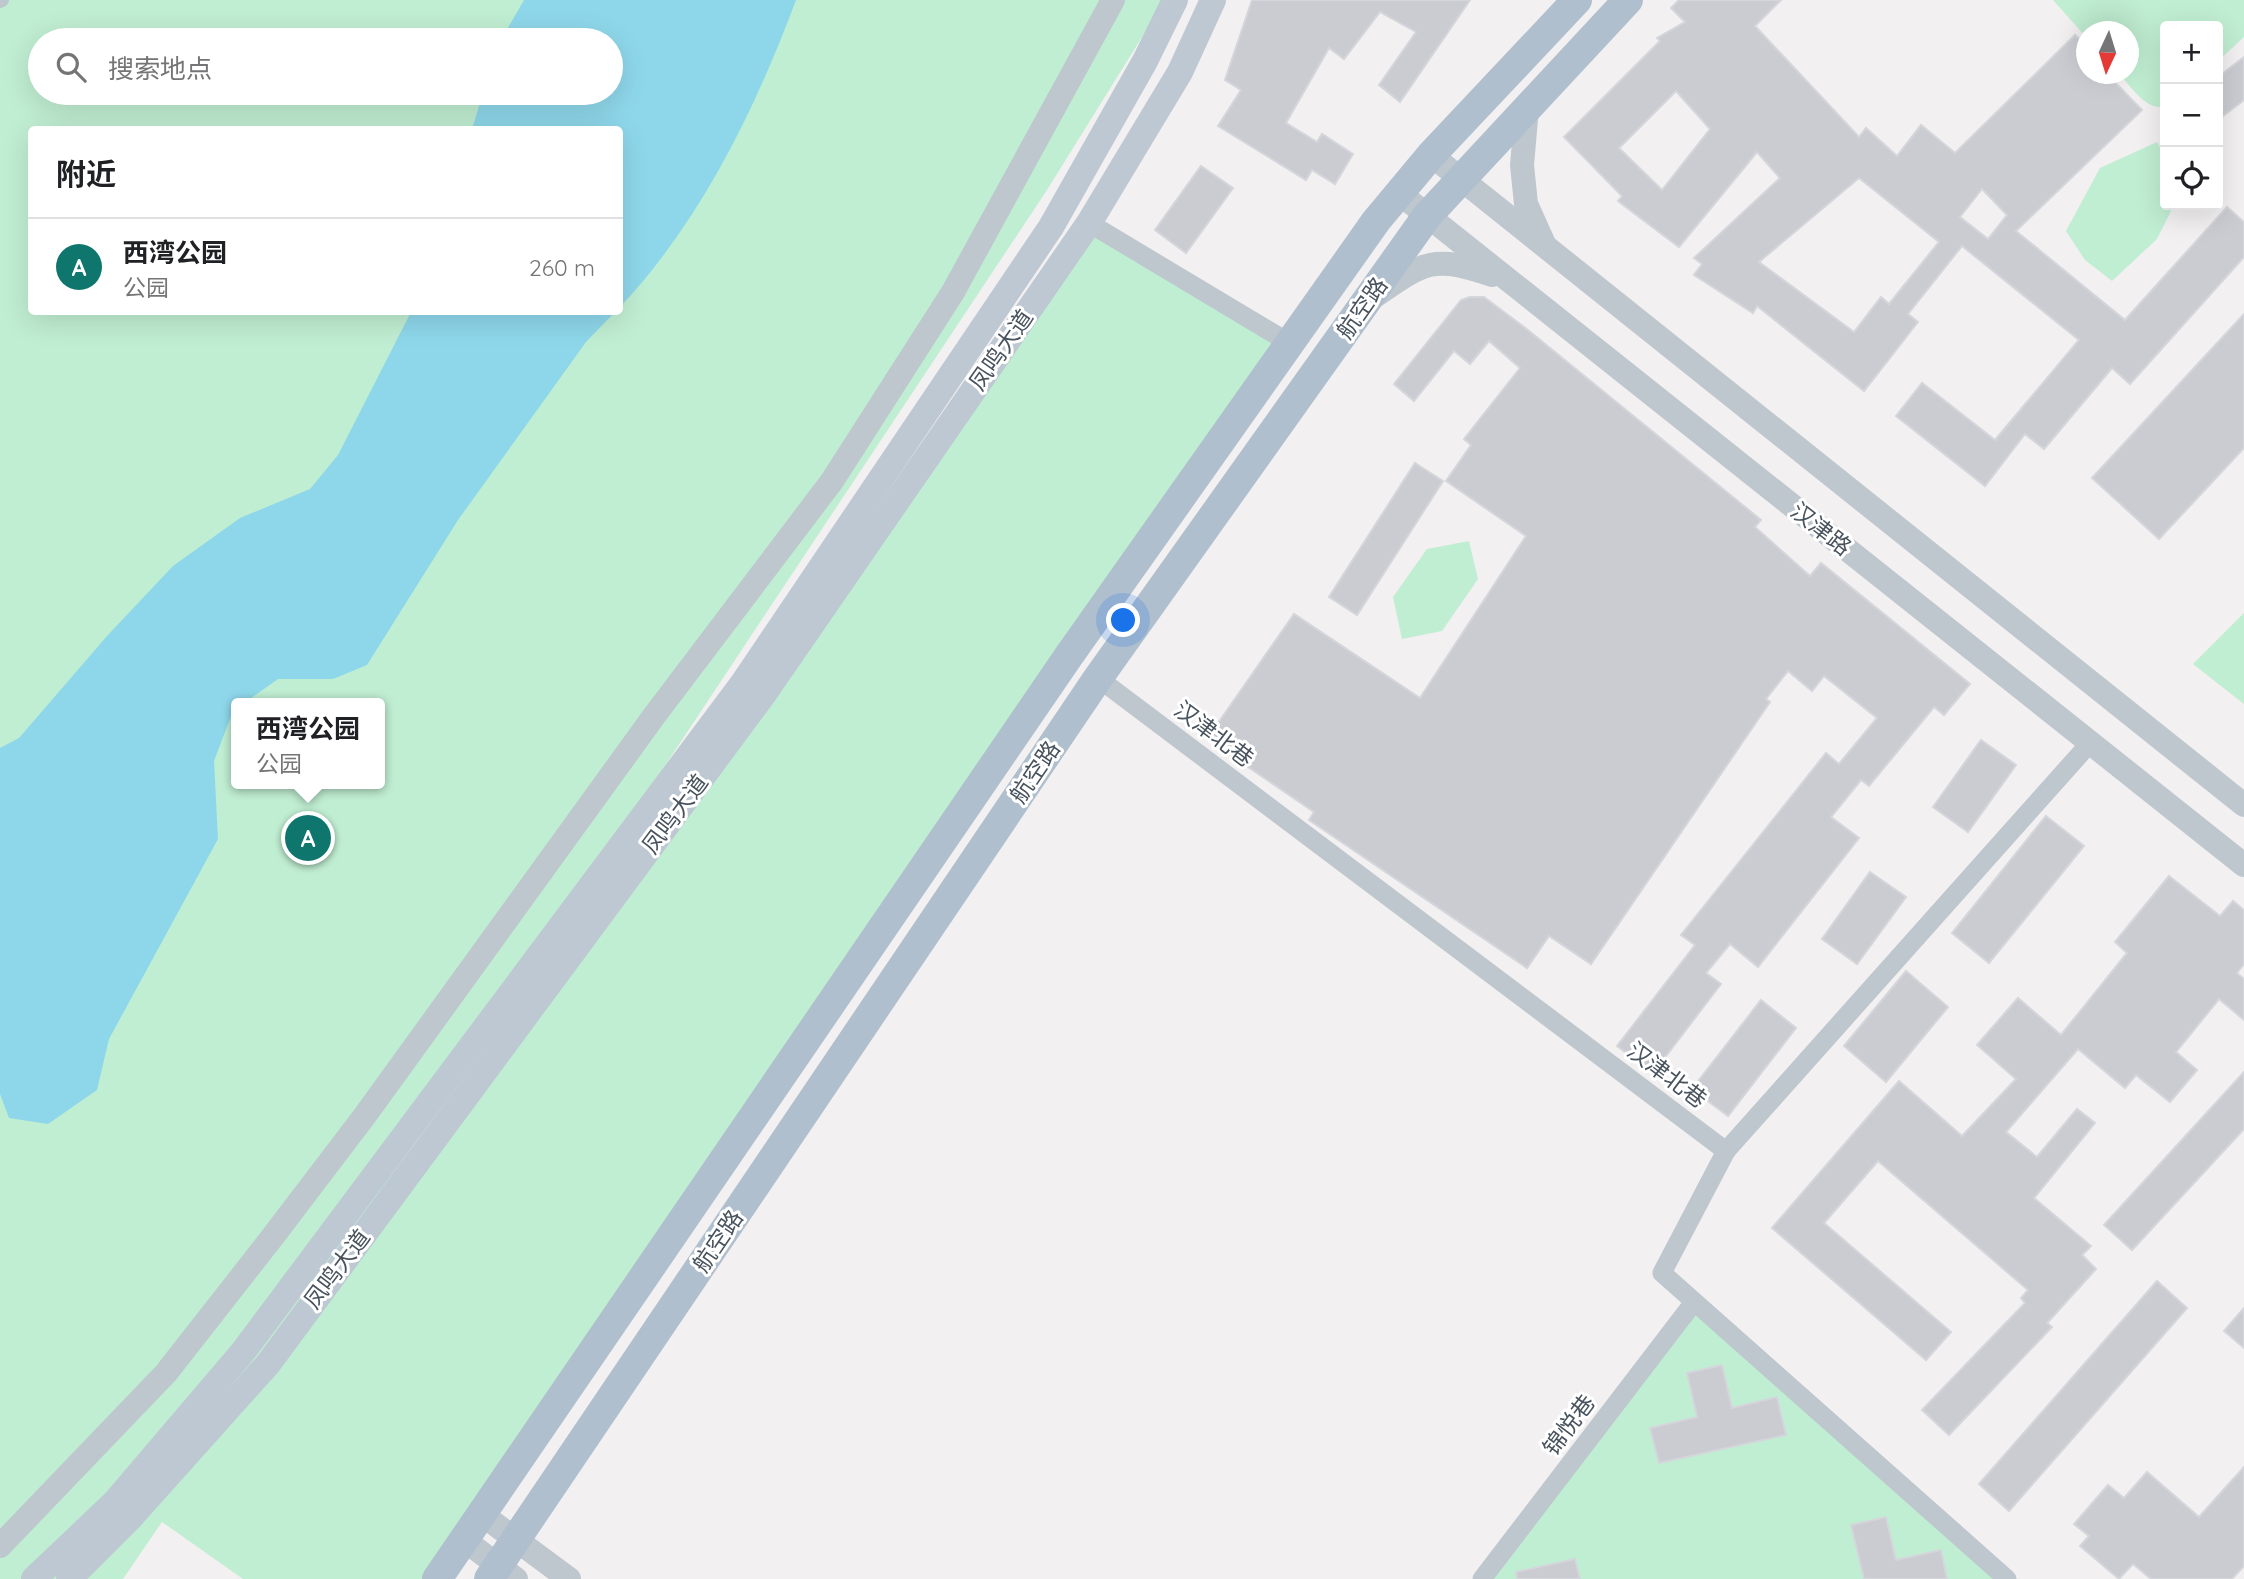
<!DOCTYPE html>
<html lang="zh">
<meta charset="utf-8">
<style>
:root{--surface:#fff;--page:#f2f2f2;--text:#202124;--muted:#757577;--line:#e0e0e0;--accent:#0f766e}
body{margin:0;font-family:Quicksand,"Noto Sans SC",sans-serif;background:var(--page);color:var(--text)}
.controls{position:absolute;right:21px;top:21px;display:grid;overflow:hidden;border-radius:7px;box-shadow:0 7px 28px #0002}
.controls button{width:63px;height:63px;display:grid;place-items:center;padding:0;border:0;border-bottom:2px solid var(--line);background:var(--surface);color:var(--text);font:35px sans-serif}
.compass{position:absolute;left:2076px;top:21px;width:63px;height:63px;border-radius:50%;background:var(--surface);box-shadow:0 7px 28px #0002;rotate:184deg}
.you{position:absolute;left:1124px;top:621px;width:24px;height:24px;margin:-18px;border:5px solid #fff;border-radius:50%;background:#1a73e8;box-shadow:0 0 0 10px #1a73e833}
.badge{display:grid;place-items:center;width:46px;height:46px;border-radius:50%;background:var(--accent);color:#fff;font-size:23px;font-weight:700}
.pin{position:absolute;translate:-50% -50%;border:4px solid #fff;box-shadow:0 2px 7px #0006}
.popup{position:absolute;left:231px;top:698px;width:154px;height:91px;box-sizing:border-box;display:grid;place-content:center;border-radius:7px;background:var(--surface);filter:drop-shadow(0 2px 5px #0005);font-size:23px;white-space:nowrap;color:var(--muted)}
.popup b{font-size:26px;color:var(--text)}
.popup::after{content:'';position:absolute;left:50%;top:100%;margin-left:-14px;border:14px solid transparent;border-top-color:var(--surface)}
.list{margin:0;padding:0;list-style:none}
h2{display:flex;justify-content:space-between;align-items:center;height:91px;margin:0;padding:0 28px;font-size:30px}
h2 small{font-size:23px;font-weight:400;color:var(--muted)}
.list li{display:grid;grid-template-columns:46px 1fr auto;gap:21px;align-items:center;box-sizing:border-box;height:98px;padding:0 28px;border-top:2px solid var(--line)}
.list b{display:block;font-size:26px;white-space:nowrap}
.list p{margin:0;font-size:23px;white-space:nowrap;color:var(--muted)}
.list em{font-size:23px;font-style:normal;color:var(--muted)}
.icon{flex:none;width:38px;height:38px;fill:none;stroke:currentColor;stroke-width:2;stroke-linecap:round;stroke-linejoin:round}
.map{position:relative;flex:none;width:2244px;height:1579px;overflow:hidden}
.search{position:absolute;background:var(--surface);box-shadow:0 7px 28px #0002;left:28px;top:28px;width:595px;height:77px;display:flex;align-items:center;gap:18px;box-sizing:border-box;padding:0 24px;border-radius:38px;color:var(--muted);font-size:26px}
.panel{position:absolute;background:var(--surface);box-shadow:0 7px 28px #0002;left:28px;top:126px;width:595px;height:189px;border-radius:7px}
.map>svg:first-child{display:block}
</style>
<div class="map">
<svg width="2244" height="1579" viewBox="0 0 2244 1579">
<rect width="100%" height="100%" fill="#f2f0f0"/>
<g fill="#c0eed2" fill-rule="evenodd">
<path d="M 0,0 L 1165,0 L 1047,190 L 279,1347 L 1089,223 L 1291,344 L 437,1579 L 243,1579 L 162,1522 L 123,1579 L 0,1579 ZM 40,40 L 611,40 L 611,93 L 40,93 ZM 32,130 L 620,130 L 620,312 L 32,312 ZM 236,703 L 380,703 L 380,784 L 236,784 Z"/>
<path d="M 2053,0 L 2244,0 L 2244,37 L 2218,61 L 2218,26 L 2165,26 L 2165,107 C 2145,110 2132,87 2119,74 L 2128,74 L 2128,32 L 2086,32 L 2086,37 Z"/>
<path d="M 2157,142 L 2165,157 L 2165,205 L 2174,205 L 2157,239 L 2112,281 L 2085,260 L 2066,231 L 2100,168 Z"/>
<path d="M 1469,541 L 1478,579 L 1442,631 L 1402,639 L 1393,597 L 1427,549 Z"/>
<path d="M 2244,613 L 2244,704 L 2193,664 Z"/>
<path d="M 1694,1313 L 2002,1579 L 1488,1579 Z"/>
</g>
<g fill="#8ed7ea">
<path d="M 524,0 L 796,0 C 755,110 701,221 620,307 L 620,130 L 472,129 L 483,93 L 611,93 L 611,40 L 501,40 Z"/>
<path d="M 411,312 L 615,312 L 586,342 L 458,520 L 367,665 L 333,679 L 278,679 L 244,703 L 236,703 L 214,761 L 218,839 L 109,1039 L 97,1090 L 48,1124 L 9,1118 L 0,1094 L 0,748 L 19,738 L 107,636 L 173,566 L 240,518 L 310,489 L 338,455 Z"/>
</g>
<g fill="#caccd2" stroke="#d4d6db" stroke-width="2" fill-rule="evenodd">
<path d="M 1252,0 L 1470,0 L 1400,102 L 1379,85 L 1416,32 L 1380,12 L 1344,59 L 1329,48 L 1286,123 L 1317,142 L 1322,134 L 1353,154 L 1335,184 L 1312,170 L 1306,180 L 1218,126 L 1241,90 L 1225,80 Z"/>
<path d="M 1679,0 L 1781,0 L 1755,26 L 1859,137 L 1866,128 L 1897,156 L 1921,125 L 1955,153 L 2075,35 L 2087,46 L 2087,74 L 2107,74 L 2142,110 L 2016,231 L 2125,320 L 2227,207 L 2244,222 L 2244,257 L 2130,384 L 2112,368 L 2044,449 L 2025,434 L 1985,486 L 1896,416 L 1922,383 L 1995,440 L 2079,340 L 1962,246 L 1908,314 L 1918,322 L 1864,391 L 1757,306 L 1753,313 L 1694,275 L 1702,264 L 1694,258 L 1780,178 L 1757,152 L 1679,247 L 1618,201 L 1622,196 L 1564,137 L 1660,41 L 1657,38 L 1685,22 L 1671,8 ZM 1676,91 L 1710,129 L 1662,190 L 1619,148 ZM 1859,178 L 1939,242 L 1889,304 L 1881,297 L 1854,332 L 1759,262 ZM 1982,189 L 2007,215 L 1988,239 L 1960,217 Z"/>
<path d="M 2244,57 L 2244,100 L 2218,120 L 2218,77 Z"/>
<path d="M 1201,166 L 1233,188 L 1186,253 L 1155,230 Z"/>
<path d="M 1470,297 L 1484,297 L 1528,330 L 1761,520 L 1755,527 L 1810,576 L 1821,563 L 1970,684 L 1944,715 L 1934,707 L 1869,786 L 1861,780 L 1831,817 L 1859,838 L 1758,967 L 1730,944 L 1706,973 L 1721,984 L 1653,1073 L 1617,1046 L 1695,945 L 1681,935 L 1826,753 L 1839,764 L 1877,718 L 1824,676 L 1812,691 L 1788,671 L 1766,699 L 1770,702 L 1591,964 L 1549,936 L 1527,968 L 1309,820 L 1314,812 L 1207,739 L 1294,614 L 1420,698 L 1526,536 L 1446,481 L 1471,445 L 1464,439 L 1520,368 L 1489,341 L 1470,364 L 1454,351 L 1414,401 L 1394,384 L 1461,300 Z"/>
<path d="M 2244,314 L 2244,448 L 2159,539 L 2092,478 Z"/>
<path d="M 1415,463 L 1443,481 L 1357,615 L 1329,597 Z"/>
<path d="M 1981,740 L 2016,765 L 1968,832 L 1933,807 Z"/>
<path d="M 2046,816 L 2084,846 L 1989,963 L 1952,933 Z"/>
<path d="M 1870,872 L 1906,897 L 1857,964 L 1822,939 Z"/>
<path d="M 2169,876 L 2220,916 L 2233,901 L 2244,910 L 2244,964 L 2237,973 L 2244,979 L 2244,1020 L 2219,999 L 2176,1052 L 2197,1070 L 2170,1102 L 2136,1075 L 2125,1088 L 2078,1049 L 2006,1132 L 2037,1157 L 2077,1109 L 2095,1123 L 2034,1198 L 2091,1246 L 2082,1255 L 2096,1269 L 2047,1323 L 2052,1327 L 1949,1435 L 1922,1410 L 2025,1303 L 2021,1298 L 2028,1290 L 1878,1161 L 1824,1223 L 1951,1332 L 1926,1360 L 1772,1228 L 1899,1081 L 1962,1136 L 2016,1079 L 1977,1045 L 2018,998 L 2061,1035 L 2127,953 L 2115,942 Z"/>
<path d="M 1906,971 L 1948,1007 L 1886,1082 L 1844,1046 Z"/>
<path d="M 1761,1000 L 1796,1028 L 1728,1116 L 1692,1089 Z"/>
<path d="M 2244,1072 L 2244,1129 L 2132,1250 L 2104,1225 Z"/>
<path d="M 2157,1281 L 2187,1308 L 2009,1511 L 1979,1484 Z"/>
<path d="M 2244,1308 L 2244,1348 L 2224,1331 Z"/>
<path d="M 1722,1365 L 1732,1408 L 1777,1397 L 1786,1435 L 1659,1463 L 1650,1428 L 1697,1417 L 1687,1373 Z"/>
<path d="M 2244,1467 L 2244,1566 L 2232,1579 L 2151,1579 L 2133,1564 L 2119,1579 L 2080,1546 L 2089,1536 L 2074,1524 L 2108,1485 L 2124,1498 L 2147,1472 L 2199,1517 Z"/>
<path d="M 1886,1517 L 1896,1560 L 1941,1550 L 1947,1579 L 1864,1579 L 1851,1525 Z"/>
<path d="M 1575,1559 L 1580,1579 L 1517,1579 L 1516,1572 Z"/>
</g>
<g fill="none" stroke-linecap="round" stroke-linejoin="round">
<path stroke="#bec7ce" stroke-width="14" d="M 0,1 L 2,0"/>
<g stroke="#bec7ce" stroke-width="19">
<path d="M 1089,223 L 1291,344"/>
<path d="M 1098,678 L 1726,1151 L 1662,1273 L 2007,1579"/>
<path d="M 1726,1151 L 2090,743"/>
<path d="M 1482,1579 L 1694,1302"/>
</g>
<g stroke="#bec7ce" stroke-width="24">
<path d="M 1527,108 L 1522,165 L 1526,204 L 1544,244"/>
<path d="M 1431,155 L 2244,805"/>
<path d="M 1399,193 L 2244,865"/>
<path d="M 1375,296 C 1425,261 1434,255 1492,275"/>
<path d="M 480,1513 L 569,1579"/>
<path d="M 463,1539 L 516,1579"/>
<path d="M 0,1546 L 166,1373 L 274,1235 L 366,1114 L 654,716 L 832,481 L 953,292 L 1113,0"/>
</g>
<g stroke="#bec8d3" stroke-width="26">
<path d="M 34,1579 L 115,1502 L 242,1353 L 743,683 L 1051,227 L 1145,61 L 1175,0"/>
<path d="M 69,1579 L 130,1518 L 268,1364 L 763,695 L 1089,223 L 1180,72 L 1213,0"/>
</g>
<g stroke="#b0bfce" stroke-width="30">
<path d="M 437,1579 L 1068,657 L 1376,221 L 1431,155 L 1577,0"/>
<path d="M 489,1579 L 1098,678 L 1427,216 L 1628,0"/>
</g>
</g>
<g text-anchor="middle" stroke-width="6" stroke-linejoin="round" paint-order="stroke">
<g font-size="23" fill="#48535d" stroke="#fff">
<text transform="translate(1362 308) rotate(-55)" y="8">航空路</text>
<text transform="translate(1001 350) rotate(-55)" y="8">凤鸣大道</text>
<text transform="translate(1821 529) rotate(38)" y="8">汉津路</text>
<text transform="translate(1214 734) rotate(37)" y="8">汉津北巷</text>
<text transform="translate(1035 772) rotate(-56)" y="8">航空路</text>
<text transform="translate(675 814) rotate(-53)" y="8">凤鸣大道</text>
<text transform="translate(1667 1075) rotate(37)" y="8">汉津北巷</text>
<text transform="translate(718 1241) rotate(-56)" y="8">航空路</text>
<text transform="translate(337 1269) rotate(-53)" y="8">凤鸣大道</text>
<text transform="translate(1569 1425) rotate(-53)" y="8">锦悦巷</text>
</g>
</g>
</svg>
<div class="controls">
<button>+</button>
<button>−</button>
<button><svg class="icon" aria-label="locate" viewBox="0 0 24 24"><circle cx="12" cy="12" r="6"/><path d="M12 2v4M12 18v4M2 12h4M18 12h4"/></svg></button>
</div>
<svg class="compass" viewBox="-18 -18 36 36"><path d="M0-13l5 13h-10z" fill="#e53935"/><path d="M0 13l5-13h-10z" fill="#757577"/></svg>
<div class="you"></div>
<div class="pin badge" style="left:308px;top:838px">A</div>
<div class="popup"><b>西湾公园</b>公园</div>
<div class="search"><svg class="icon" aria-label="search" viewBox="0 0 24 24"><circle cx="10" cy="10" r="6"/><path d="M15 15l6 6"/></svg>搜索地点</div>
<section class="panel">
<h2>附近<small></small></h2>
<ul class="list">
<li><span class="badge">A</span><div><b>西湾公园</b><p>公园</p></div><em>260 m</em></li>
</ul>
</section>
</div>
